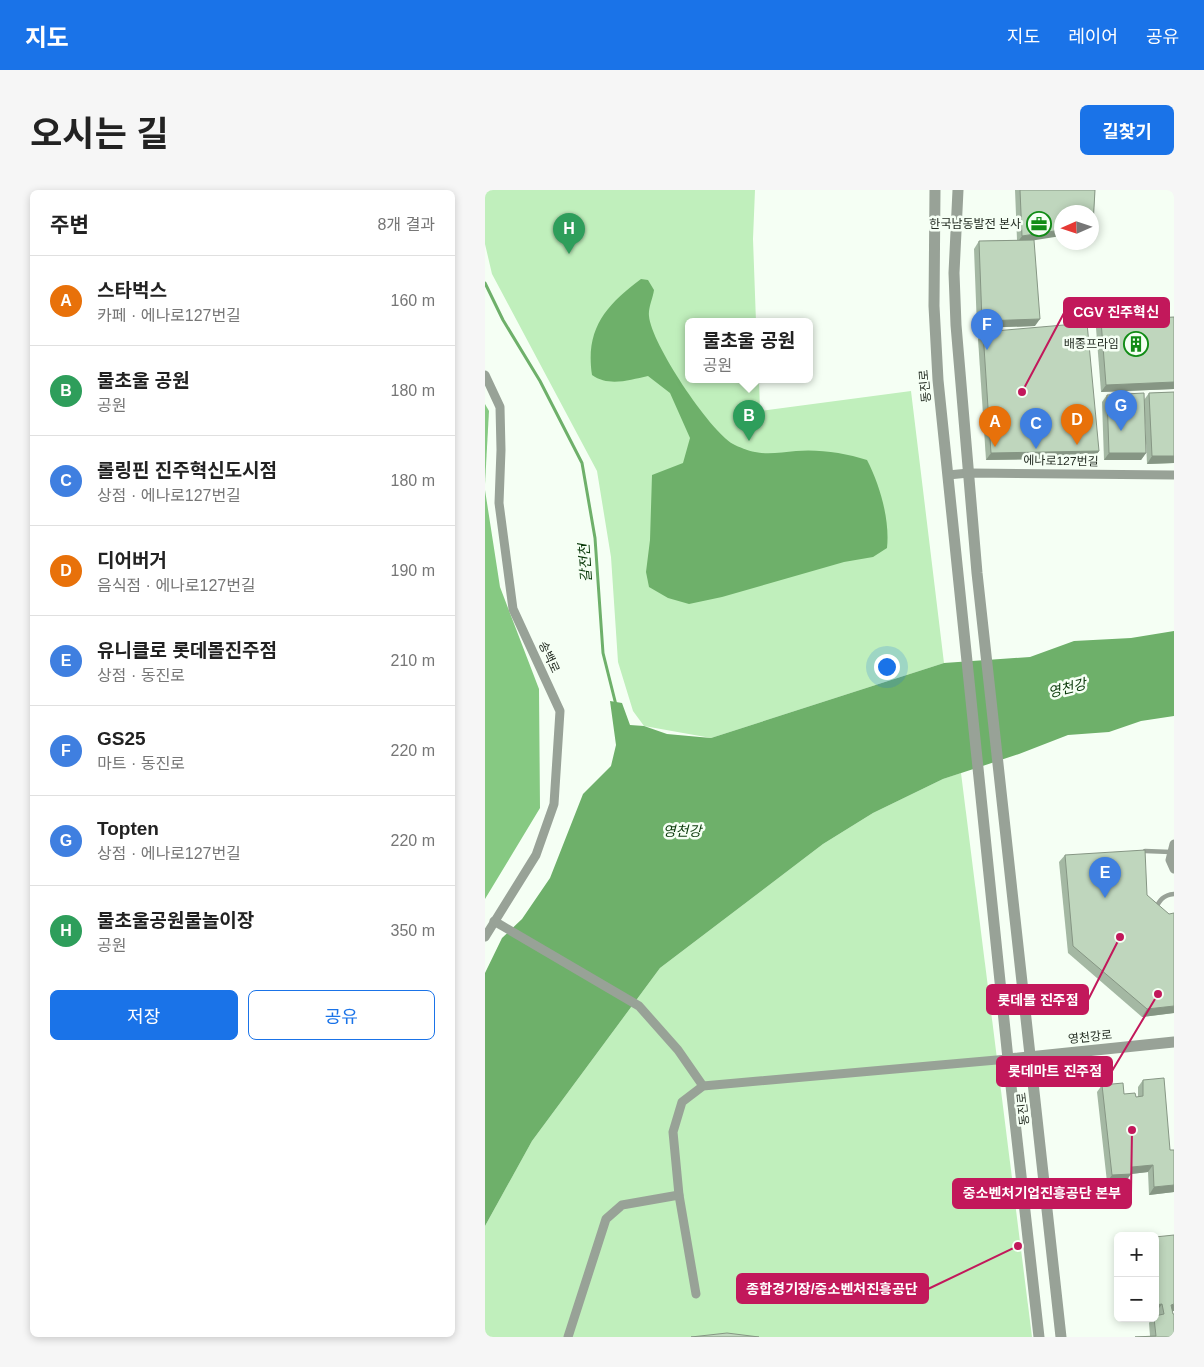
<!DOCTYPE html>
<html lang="ko">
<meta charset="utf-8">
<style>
:root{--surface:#fff;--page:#f6f6f6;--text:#222;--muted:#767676;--line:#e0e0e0;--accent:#1a73e8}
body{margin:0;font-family:Arial,"Noto Sans KR",sans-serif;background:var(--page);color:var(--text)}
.controls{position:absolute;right:15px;bottom:15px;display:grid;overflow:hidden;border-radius:8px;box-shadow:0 2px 8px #0003}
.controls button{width:45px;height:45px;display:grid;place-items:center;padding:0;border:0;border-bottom:1px solid var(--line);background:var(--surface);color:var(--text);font:25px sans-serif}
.compass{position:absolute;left:569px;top:15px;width:45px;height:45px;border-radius:50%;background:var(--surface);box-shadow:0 2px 8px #0003;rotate:267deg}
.you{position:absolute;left:401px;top:476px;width:18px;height:18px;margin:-12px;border:4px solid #fff;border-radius:50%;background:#1a73e8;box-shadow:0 0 0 8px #1a73e833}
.badge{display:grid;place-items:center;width:32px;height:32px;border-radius:50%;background:var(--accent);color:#fff;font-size:16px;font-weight:700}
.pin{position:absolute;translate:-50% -41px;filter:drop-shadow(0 1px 2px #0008)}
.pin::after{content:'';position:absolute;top:26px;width:18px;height:15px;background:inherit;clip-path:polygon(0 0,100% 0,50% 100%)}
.popup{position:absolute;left:200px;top:128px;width:128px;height:65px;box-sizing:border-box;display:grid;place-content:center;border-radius:8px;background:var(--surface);filter:drop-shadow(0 1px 4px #0005);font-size:16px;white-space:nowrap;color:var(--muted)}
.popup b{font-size:19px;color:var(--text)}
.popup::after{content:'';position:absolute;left:50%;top:100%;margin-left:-10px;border:10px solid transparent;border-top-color:var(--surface)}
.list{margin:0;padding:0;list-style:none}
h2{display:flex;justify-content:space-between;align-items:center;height:65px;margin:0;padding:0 20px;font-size:21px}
h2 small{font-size:16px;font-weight:400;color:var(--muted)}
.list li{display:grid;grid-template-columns:32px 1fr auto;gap:15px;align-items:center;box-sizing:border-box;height:90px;padding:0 20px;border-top:1px solid var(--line)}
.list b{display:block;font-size:19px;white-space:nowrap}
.list p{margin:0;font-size:16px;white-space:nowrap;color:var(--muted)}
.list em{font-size:16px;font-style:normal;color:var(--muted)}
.actions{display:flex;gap:10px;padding:15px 20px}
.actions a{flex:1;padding:11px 0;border:1px solid var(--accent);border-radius:8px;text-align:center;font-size:18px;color:var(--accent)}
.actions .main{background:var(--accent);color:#fff}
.map{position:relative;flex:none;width:689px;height:1147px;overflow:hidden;border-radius:8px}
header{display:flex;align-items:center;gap:30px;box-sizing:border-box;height:70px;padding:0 25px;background:var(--accent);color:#fff}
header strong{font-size:24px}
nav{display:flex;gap:28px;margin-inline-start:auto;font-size:18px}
.intro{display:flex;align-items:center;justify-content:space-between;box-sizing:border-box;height:120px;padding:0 30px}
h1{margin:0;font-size:35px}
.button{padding:12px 22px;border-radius:8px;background:var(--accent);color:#fff;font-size:18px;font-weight:700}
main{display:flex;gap:30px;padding:0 30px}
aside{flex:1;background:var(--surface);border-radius:8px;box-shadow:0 2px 8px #0003}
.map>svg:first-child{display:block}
</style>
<header>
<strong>지도</strong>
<nav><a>지도</a><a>레이어</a><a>공유</a></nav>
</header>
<div class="intro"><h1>오시는 길</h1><a class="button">길찾기</a></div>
<main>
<aside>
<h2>주변<small>8개 결과</small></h2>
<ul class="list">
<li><span class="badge" style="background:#e8710a">A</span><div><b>스타벅스</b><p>카페 · 에나로127번길</p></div><em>160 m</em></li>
<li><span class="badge" style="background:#2e9e5b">B</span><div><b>물초울 공원</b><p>공원</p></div><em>180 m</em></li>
<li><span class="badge" style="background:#3f7fe0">C</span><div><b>롤링핀 진주혁신도시점</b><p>상점 · 에나로127번길</p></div><em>180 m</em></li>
<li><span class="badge" style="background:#e8710a">D</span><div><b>디어버거</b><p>음식점 · 에나로127번길</p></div><em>190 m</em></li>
<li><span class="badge" style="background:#3f7fe0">E</span><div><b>유니클로 롯데몰진주점</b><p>상점 · 동진로</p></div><em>210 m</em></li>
<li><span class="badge" style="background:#3f7fe0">F</span><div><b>GS25</b><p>마트 · 동진로</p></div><em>220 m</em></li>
<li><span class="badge" style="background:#3f7fe0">G</span><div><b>Topten</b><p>상점 · 에나로127번길</p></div><em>220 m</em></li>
<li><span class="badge" style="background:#2e9e5b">H</span><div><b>물초울공원물놀이장</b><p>공원</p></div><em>350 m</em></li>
</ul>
<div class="actions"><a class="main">저장</a><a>공유</a></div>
</aside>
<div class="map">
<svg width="689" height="1147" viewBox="0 0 689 1147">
<rect width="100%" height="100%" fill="#f5fff4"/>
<g fill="#c0efbc">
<path d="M 0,0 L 270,0 L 268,49 L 271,132 L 204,132 L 204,190 L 274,190 L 275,221 L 426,201 L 459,473 L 226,548 L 159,536 L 148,521 L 133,472 L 126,367 L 112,281 L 7,84 L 0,54 Z"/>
<path d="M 476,583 L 547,1147 L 0,1147 L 0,1036 L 47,951 L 175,778 L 338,654 L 388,623 L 458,589 Z"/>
</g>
<g fill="#86c982">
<path d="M 0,214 L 4,221 L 0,294 Z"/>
<path d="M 0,300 L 15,397 L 54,499 L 55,618 L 0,709 Z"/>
</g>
<g fill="#6eb06a">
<path d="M 156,89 L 163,90 L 169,100 C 168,108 163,118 164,126 C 166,153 224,240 248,254 C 254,257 263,261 270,262 C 284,265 297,262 311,261 C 334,259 360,263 382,270 C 395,295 405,330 402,358 L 388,367 L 359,372 L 237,407 L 204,414 L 183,408 L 164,397 L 161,382 L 165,350 L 167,285 L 198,273 L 205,248 L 185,203 L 163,186 C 144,190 124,197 107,185 C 100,139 121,115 156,89 Z"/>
<path d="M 689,441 L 689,526 L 656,531 L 624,542 L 583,545 L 534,564 L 458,589 L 388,623 L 338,654 L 175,778 L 47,951 L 0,1036 L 0,783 L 17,748 L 37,729 L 65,688 L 98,604 L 126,576 L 131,555 L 125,511 L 137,513 L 145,535 L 159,536 L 182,544 L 226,548 L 459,473 L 545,467 L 589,451 L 646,448 Z"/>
</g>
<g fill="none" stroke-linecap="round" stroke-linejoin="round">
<path stroke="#6eb06a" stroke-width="3" d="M 0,93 L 18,130 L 55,191 L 97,273 L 110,348 L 118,463 L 131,515"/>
<g stroke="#98a297" stroke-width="4.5">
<path d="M 660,661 L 686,662"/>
<path d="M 670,719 C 675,710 678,705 689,704"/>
</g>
<g stroke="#98a297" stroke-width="9">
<path d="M 0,185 L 15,217 L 16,260 L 14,313 L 28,419 L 75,521 L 69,614 L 51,665 L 0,747"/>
<path d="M 463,285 L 484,283 L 689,285"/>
<path d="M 689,654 L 685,670 L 689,679"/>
<path d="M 9,731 L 154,816 L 193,860 L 218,896"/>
<path d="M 211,1104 L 194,1005 L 188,942 L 197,912 L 218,896 L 523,869"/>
<path d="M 83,1147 L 121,1029 L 137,1015 L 194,1005"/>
</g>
<g stroke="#98a297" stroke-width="11">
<path d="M 450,0 L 449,116 L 453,190 L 523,869 L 554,1147"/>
<path d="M 473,0 L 469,83 L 471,135 L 492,383 L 576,1147"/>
<path d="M 523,869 L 689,852"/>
</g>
</g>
<g fill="#a4b8a3">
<path d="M 530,0 L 610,0 L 608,35 L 606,37 L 606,22 L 549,50 L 550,136 L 492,138 L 489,59 L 494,51 L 532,50 Z"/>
<path d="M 689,127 L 689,199 L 616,202 L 611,138 L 616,131 Z"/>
<path d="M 498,142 L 614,261 L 609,268 L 501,270 L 493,149 Z"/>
<path d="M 689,202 L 689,273 L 662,274 L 659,210 L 664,203 Z"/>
<path d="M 622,205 L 661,263 L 656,270 L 619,270 L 617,212 Z"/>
<path d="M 580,665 L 662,705 L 689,823 L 657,827 L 583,763 L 574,672 Z"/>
<path d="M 658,890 L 685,960 L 689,1002 L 664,1005 L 663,982 L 646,984 L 641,991 L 622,992 L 612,902 L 617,895 L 639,904 L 651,907 L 653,907 L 653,897 Z"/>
<path d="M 670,1047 L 687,1121 L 689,1147 L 665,1146 L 664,1133 L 667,1128 L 670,1128 L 673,1125 Z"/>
</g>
<g fill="#869684">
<path d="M 576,40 L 576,46 L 532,53 L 537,46 Z"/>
<path d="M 555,129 L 550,136 L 492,138 L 497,131 Z"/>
<path d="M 689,192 L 689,199 L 616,202 L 621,195 Z"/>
<path d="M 614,261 L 609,268 L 501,270 L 506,263 Z"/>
<path d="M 624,263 L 661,263 L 656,270 L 619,270 Z"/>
<path d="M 667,266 L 689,266 L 689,273 L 662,274 Z"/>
<path d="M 689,816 L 689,823 L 657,827 L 662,819 Z"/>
<path d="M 668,975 L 663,982 L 646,984 L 641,991 L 622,992 L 627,985 L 647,977 Z"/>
<path d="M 689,995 L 689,1002 L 664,1005 L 669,997 Z"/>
<path d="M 677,1114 L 672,1121 L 670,1122 L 670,1115 Z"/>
<path d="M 689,1114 L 689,1121 L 681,1122 L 686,1115 Z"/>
</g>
<g fill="#bfd6bd" stroke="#869684">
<path d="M 535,0 L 610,0 L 608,35 L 606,35 L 606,22 L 576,22 L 576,40 L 537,46 Z"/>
<path d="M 549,50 L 555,129 L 497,131 L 494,51 Z"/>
<path d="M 689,127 L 689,192 L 621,195 L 616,131 Z"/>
<path d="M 602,133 L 614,261 L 506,263 L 498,142 Z"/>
<path d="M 689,202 L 689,266 L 667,266 L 664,203 Z"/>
<path d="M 659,203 L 661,263 L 624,263 L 622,205 Z"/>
<path d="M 660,660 L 662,705 L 684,724 L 689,723 L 689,816 L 662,819 L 588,756 L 580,665 Z"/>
<path d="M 679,888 L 685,960 L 689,960 L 689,995 L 669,997 L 668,975 L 647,977 L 646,984 L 627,985 L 617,895 L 638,893 L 639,904 L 650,903 L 651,907 L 658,906 L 658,890 Z"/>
<path d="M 689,1045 L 689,1114 L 686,1115 L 688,1124 L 689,1124 L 689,1147 L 650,1147 L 671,1146 L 669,1128 L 670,1128 L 670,1126 L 679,1124 L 677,1114 L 670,1115 L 670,1047 Z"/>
<path d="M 242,1143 L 274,1147 L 206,1147 Z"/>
</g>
<defs>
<symbol id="office-ring" viewBox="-11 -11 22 22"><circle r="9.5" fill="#f5fff4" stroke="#118c16" stroke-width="1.5"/><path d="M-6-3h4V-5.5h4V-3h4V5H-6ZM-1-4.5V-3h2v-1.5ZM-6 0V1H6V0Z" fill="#118c16"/></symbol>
<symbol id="building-ring" viewBox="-11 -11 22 22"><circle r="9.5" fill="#f5fff4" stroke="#118c16" stroke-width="1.5"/><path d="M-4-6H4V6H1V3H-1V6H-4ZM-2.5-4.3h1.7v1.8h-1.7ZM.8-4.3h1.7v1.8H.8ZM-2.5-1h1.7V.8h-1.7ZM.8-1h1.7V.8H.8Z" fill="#118c16"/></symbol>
</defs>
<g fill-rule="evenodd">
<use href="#office-ring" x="540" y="20" width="28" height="28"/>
<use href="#building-ring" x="637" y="140" width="28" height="28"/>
</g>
<g text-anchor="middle" stroke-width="5" stroke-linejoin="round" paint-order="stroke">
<g font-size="12" fill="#232c22" stroke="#f5fff4" text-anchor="end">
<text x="536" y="38">한국남동발전 본사</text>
<text x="634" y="158">배종프라임</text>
</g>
<g font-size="12" fill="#232c22" stroke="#f5fff4">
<text transform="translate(440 196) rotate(-95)" y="4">동진로</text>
<text transform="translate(576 271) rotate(1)" y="4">에나로127번길</text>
<text transform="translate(64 467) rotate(65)" y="4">송백로</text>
<text transform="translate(605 847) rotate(-6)" y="4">영천강로</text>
<text transform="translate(538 919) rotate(-96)" y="4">동진로</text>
</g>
<g font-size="14" font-style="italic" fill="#083808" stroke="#f5fff4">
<text transform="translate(100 373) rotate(-94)" y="5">갈전천</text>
<text transform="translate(582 498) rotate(-14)" y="5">영천강</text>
<text x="197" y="646">영천강</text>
</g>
</g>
<path fill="none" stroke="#c2185b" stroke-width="2" d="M537 202L579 123M635 747L603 810M673 804L627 881M647 940L646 1003M533 1056L443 1099"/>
<g fill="#c2185b" stroke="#f5fff4" stroke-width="2">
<circle cx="537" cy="202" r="5"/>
<circle cx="635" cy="747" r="5"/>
<circle cx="673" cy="804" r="5"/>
<circle cx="647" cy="940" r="5"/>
<circle cx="533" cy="1056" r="5"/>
</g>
<g fill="#c2185b" stroke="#c2185b" stroke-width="2">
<rect x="579" y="108" width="105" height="29" rx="5"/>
<rect x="502" y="795" width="101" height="29" rx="5"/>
<rect x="512" y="867" width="115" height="29" rx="5"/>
<rect x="468" y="989" width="178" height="29" rx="5"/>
<rect x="252" y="1084" width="191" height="29" rx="5"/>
</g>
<g font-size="14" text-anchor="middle" font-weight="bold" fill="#fff">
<text x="631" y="127">CGV 진주혁신</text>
<text x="553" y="815">롯데몰 진주점</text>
<text x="570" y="886">롯데마트 진주점</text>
<text x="557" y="1008">중소벤처기업진흥공단 본부</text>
<text x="347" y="1104">종합경기장/중소벤처진흥공단</text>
</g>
</svg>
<div class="controls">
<button>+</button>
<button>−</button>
</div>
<svg class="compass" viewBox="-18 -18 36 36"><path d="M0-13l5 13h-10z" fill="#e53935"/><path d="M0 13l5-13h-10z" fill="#767676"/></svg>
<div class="you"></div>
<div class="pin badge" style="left:510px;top:257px;background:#e8710a">A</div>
<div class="pin badge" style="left:264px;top:251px;background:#2e9e5b">B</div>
<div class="popup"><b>물초울 공원</b>공원</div>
<div class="pin badge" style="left:551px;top:259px;background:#3f7fe0">C</div>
<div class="pin badge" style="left:592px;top:255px;background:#e8710a">D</div>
<div class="pin badge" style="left:620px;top:708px;background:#3f7fe0">E</div>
<div class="pin badge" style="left:502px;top:160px;background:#3f7fe0">F</div>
<div class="pin badge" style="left:636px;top:241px;background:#3f7fe0">G</div>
<div class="pin badge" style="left:84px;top:64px;background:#2e9e5b">H</div>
</div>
</main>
